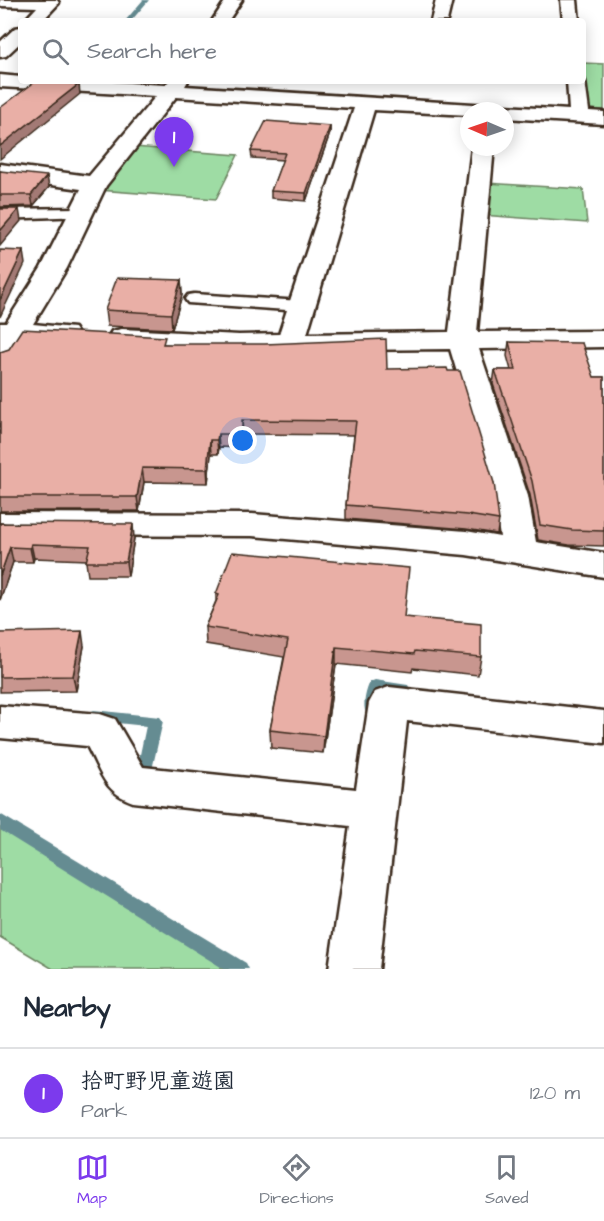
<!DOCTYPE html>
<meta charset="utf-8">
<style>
:root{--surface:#fff;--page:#f6f6f7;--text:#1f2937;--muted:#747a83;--line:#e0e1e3;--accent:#7c3aed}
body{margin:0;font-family:"Architects Daughter","Klee One",sans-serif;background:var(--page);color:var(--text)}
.compass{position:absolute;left:460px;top:102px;width:54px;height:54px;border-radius:50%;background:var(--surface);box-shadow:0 3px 15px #0003;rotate:272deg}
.you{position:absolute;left:243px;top:441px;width:21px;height:21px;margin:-15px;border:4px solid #fff;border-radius:50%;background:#1a73e8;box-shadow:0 0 0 9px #1a73e833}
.badge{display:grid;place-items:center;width:39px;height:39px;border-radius:50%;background:var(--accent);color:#fff;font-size:20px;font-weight:700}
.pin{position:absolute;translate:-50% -50px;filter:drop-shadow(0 2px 3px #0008)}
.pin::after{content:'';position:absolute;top:32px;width:21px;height:18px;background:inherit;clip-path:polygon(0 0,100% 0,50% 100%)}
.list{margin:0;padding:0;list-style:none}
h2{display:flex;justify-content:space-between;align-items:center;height:78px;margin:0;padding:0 24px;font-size:26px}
h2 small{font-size:20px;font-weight:400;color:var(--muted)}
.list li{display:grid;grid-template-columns:39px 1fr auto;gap:18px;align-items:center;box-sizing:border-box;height:90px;padding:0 24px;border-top:2px solid var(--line)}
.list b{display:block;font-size:22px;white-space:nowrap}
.list p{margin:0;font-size:20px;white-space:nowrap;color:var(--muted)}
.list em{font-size:20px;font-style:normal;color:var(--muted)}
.icon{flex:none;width:33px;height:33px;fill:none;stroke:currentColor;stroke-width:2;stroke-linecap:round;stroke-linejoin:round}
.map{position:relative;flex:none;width:604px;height:969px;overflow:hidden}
.search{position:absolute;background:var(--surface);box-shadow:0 3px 15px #0003;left:18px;right:18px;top:18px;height:66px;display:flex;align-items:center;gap:15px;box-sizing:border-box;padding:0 21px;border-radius:6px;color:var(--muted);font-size:22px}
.sheet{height:168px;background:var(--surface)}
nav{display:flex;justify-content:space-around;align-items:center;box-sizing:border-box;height:84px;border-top:2px solid var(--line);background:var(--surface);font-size:16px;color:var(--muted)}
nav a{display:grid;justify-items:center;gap:3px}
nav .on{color:var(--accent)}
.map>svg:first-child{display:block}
</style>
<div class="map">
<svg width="604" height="969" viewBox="0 0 604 969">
<rect width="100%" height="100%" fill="#fff"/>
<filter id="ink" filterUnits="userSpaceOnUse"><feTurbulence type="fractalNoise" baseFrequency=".0167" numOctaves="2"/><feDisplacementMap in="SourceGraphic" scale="12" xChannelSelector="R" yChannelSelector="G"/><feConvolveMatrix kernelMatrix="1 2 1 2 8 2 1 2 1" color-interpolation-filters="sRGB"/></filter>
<g filter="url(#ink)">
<g fill="#9edca4" stroke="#6c8361" stroke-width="1.5">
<path d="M 583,63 L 604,64 L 604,110 L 587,109 Z"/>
<path d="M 133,147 L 238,155 L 216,199 L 99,190 Z"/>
<path d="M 486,183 L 583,189 L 587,223 L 482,215 Z"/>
<path d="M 0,828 L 227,969 L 53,969 L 0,937 Z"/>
</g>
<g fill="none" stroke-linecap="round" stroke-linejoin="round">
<g fill="#658c92" fill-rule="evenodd">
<path d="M 143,0 L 149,0 L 131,21 L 125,21 Z"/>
<path d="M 375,680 L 408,685 L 410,689 L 408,693 L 403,695 L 381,692 L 376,713 L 371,715 L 366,713 C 362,705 366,690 370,682 Z"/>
<path d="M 94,710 L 160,717 L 163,721 L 151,774 L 145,775 L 139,774 L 137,769 L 146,726 L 89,720 L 87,716 L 89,712 Z"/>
<path d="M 0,814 L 246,963 L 249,969 L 224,969 L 0,830 Z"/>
</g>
<defs>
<g id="service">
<path d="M 80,208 L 86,210 L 88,213 L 86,216 L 0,219 L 0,209 Z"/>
<path d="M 194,294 L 301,301 L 307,302 L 310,306 L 307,310 L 301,311 L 188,303 L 185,299 L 188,295 Z"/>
</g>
<g id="minor">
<path d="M 0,0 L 57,0 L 59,3 L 42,21 L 24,21 L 37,7 L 0,6 Z"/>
<path d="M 226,0 L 242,0 L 228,21 L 212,21 Z"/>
<path d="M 436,0 L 452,0 L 447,21 L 431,21 Z"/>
<path d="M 561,0 L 577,0 L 579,21 L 563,21 Z"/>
<path d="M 21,27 L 21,42 L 6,56 L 0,57 L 0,42 L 15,28 Z"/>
<path d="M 0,75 L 21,77 L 21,81 L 94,81 L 165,85 L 169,81 L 188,81 L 185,86 L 569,110 L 567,81 L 583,81 L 583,77 L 585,81 L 589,111 L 604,112 L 604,124 L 505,118 L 505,111 L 469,111 L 469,115 L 374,110 L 307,334 L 449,332 L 472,147 L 494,147 L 477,332 L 604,331 L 604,347 L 479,349 L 528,496 L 536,542 L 604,553 L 604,577 L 466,555 L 252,536 L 0,535 L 0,513 L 252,514 L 466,531 L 500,537 L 494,496 L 450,349 L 239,351 L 122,345 L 112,343 L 108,337 L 112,331 L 122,329 L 239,335 L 279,334 L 354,108 L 176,97 L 106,186 L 67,268 L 33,324 L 74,328 L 78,334 L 74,340 L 64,342 L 23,340 L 10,361 L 0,364 L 0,323 L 6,323 L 41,268 L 81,189 L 0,178 L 0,164 L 89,176 L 156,96 L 0,87 Z"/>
<path d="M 389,687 L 604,711 L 604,743 L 407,721 L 379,969 L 329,969 L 350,826 L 133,802 C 104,792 101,772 87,746 L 0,738 L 0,706 L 100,714 L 115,719 L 143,767 L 356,789 L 369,703 L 375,692 Z"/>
</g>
</defs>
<use href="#service" stroke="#3b2a1e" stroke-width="5"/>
<use href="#minor" stroke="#3b2a1e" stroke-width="5"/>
<use href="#service" fill="#fff" fill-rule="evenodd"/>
<use href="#minor" fill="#fff" fill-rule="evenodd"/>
</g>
<g fill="#c8968f" stroke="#3b2a1e" stroke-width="1.5">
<path d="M 330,126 L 330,133 L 306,201 L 271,198 L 271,191 L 283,160 L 252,158 L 251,151 Z"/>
<path d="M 0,171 L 49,187 L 33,206 L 0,207 Z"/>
<path d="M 181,280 L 182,295 L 172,329 L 107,326 L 105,310 Z"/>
<path d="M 509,342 L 594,377 L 604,377 L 604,546 L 569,545 L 538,540 L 530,495 L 493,384 L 495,370 L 511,370 L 507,356 Z"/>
<path d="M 166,344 L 387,369 L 499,520 L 497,534 L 466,529 L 346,519 L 346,505 L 354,435 L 243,434 L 242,448 L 219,447 L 218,454 L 211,454 L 208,483 L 144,482 L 139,511 L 0,511 L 0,352 Z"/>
<path d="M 0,523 L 134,538 L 128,576 L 88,576 L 86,562 L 87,560 L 34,558 L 33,562 L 13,562 L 0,600 Z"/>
<path d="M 216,594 L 404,617 L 481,657 L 478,675 L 413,668 L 412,672 L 336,664 L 323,753 L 271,748 L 270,730 L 284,657 L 206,644 L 205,627 L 216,601 Z"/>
<path d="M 0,633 L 84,646 L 76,691 L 0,692 Z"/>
</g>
<g fill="#a37a74" stroke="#3b2a1e" stroke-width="1.5">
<path d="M 79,84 L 80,94 L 0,159 L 0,146 Z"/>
<path d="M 330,126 L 330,133 L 306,201 L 306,193 Z"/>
<path d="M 47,176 L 49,187 L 33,206 L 31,195 Z"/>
<path d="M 19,209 L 21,221 L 0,246 L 0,231 Z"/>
<path d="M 23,251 L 25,264 L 0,317 L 0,300 Z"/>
<path d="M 181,280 L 182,295 L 172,329 L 171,314 Z"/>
<path d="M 242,420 L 243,434 L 242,448 Z"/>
<path d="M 218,434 L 219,447 L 218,454 L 217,440 Z"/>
<path d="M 210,440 L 211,454 L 208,483 L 207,469 Z"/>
<path d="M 142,468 L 144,482 L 139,511 L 137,497 Z"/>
<path d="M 133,524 L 134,538 L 128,576 L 126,562 Z"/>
<path d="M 31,544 L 34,558 L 33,562 L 30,548 Z"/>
<path d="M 10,547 L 13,562 L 0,600 L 0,576 Z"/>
<path d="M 82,631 L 84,646 L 76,691 L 73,676 Z"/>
<path d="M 336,647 L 336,664 L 323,753 L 324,736 Z"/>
</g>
<g fill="#e9afa6" stroke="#3b2a1e" stroke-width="1.5">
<path d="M 36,81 L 79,84 L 0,146 L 0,108 Z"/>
<path d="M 266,121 L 330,126 L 306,193 L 271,191 L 285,153 L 251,151 Z"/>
<path d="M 0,171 L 47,176 L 31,195 L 0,195 Z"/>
<path d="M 0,209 L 19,209 L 0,231 Z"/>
<path d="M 0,250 L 23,251 L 0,300 Z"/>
<path d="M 117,278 L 181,280 L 171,314 L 105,310 Z"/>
<path d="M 22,329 L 165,337 L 163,344 L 265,344 L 386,339 L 387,369 L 447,368 L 448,371 L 460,371 L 494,483 L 499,520 L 468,515 L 346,505 L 356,421 L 242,420 L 242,434 L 218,434 L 217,440 L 210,440 L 207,469 L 142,468 L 137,497 L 0,497 L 0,352 L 9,349 Z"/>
<path d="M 509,342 L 582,343 L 594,377 L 604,377 L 604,531 L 572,530 L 540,525 L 532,481 L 495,370 L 516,370 Z"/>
<path d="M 0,523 L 133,524 L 126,562 L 86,562 L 90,546 L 31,544 L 30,548 L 10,547 L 0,576 Z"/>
<path d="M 232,552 L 409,568 L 404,617 L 481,624 L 481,657 L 415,651 L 414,654 L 336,647 L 324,736 L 270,730 L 288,640 L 205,627 L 219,595 L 216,594 Z"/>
<path d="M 82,631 L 73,676 L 0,677 L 0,633 Z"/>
</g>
</g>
</svg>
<svg class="compass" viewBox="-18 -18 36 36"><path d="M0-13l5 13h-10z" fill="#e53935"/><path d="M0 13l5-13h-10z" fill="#747a83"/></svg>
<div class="you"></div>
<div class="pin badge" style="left:174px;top:167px">1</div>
<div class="search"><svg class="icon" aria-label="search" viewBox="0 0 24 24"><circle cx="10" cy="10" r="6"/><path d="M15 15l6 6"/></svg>Search here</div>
</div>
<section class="sheet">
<h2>Nearby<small></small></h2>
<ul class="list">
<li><span class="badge">1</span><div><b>拾町野児童遊園</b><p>Park</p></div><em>120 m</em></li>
</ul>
</section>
<nav>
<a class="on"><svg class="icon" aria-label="map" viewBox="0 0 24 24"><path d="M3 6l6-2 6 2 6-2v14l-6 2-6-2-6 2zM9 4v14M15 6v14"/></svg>Map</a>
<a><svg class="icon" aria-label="directions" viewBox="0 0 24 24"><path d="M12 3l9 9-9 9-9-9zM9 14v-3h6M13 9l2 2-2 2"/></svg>Directions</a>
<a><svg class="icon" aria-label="saved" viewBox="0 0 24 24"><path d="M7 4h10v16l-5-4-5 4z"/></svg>Saved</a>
</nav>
